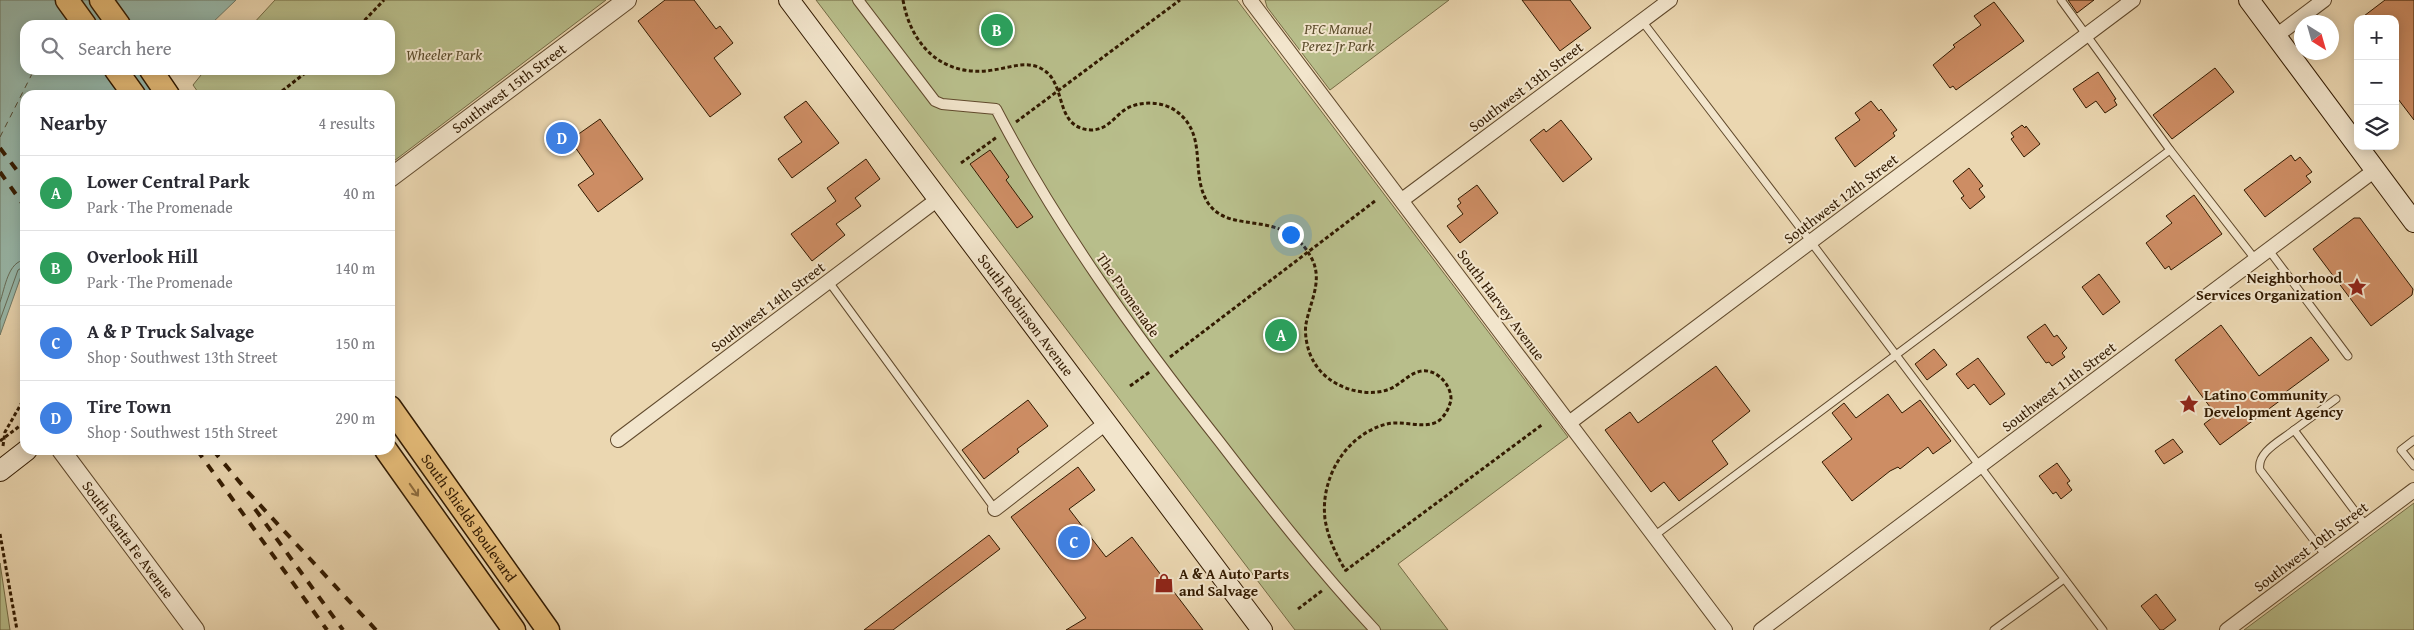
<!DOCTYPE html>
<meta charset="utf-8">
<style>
:root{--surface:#fff;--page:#f2f2f3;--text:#2b2b33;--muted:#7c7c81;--line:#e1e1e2;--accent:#8f2418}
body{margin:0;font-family:"Gentium Book Plus",serif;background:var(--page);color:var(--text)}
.controls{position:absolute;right:15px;top:15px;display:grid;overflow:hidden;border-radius:10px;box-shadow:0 2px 12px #0003}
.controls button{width:45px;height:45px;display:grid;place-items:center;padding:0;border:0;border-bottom:1px solid var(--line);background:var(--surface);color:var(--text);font:25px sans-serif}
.compass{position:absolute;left:2294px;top:15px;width:45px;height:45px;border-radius:50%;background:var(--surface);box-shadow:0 2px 12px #0003;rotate:143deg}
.you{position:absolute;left:1290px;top:234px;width:18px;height:18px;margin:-12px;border:4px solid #fff;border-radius:50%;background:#1a73e8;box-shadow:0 0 0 8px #1a73e833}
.badge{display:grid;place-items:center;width:32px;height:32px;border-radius:50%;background:var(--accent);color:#fff;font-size:16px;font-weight:700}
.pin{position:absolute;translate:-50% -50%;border:2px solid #fff;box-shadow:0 1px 5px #0006}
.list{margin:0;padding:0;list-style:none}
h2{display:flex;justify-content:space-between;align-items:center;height:65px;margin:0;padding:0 20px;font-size:21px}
h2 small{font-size:16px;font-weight:400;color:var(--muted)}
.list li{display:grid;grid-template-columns:32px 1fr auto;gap:15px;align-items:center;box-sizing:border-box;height:75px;padding:0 20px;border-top:1px solid var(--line)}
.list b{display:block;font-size:19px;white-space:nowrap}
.list p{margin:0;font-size:16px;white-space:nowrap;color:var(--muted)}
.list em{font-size:16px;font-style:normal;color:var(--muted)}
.icon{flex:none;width:28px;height:28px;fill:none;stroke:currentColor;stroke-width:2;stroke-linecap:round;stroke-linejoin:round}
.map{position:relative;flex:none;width:2414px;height:630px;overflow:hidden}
.search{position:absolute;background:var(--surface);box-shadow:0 2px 12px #0003;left:20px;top:20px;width:375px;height:55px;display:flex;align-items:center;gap:12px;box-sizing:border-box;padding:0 18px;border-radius:15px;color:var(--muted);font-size:19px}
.panel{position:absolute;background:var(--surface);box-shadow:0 2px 12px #0003;left:20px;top:90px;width:375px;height:365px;border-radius:15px}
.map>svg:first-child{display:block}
</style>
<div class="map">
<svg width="2414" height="630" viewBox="0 0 2414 630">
<rect width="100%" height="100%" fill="#ebd7b1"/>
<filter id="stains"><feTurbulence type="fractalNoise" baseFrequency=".004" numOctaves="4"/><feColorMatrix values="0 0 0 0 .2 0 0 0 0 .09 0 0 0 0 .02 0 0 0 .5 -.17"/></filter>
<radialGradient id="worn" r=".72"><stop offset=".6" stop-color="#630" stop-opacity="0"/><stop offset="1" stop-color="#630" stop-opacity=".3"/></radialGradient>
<g fill="#b8be8b" stroke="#756c46">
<path d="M 275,0 L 606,0 L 390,164 L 390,95 L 200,95 L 193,85 L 205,70 L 390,70 L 390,25 L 252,25 Z"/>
<path d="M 816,0 L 1237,0 L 1568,437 L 1398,564 L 1448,630 L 1295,630 Z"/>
<path d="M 1265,0 L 1449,0 L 1330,90 L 1267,7 Z"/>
<path d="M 2414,503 L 2414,630 L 2244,630 Z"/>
<path d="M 0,563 L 10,630 L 0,630 Z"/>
</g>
<path fill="#98baad" stroke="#6f7a68" d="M 0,0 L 236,0 L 210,25 L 25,25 L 25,70 L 171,70 L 154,95 L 25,95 L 25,265 L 0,335 Z"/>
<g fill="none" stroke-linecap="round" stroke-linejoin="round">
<g stroke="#656a56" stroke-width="1">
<path d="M 0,302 C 5,288 8,261 25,260"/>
<path d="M 0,320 L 18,270 L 25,266"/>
</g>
<path stroke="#514a34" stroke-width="1" stroke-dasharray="6 5" stroke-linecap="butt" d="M 0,137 L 34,70"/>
</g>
<g fill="#cd8d64" stroke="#321a00">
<path d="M 665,0 L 694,0 L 716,29 L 720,26 L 733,43 L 714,58 L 741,94 L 710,117 L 638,21 Z"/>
<path d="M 1522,0 L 1570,0 L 1591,28 L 1560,51 Z"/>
<path d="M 2068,0 L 2094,0 L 2077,13 Z"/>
<path d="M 2385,0 L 2414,0 L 2414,120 L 2395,95 L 2395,19 L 2360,19 Z"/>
<path d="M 1994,2 L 2024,41 L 1956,90 L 1953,86 L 1950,88 L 1933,65 L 1955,47 L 1953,45 L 1981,25 L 1974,16 Z"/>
<path d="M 2215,68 L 2234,92 L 2172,139 L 2153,115 Z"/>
<path d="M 2098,72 L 2116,99 L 2114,100 L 2117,105 L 2105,113 L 2096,101 L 2086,108 L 2073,89 Z"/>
<path d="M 806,101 L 839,143 L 792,178 L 778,159 L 802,142 L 784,117 Z"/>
<path d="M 1871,101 L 1879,111 L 1881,109 L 1897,130 L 1893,133 L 1895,136 L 1855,167 L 1835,138 L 1860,120 L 1855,113 Z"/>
<path d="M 600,119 L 643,179 L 598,212 L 578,185 L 594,174 L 570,140 Z"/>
<path d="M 1561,120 L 1592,159 L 1563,182 L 1530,140 L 1544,129 L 1546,132 Z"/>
<path d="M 2022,125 L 2025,128 L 2026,126 L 2040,144 L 2024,157 L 2011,139 L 2014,137 L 2011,133 Z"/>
<path d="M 990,150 L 1009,177 L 1006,180 L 1033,217 L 1017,228 L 970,164 Z"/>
<path d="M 2291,155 L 2295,161 L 2300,157 L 2312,172 L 2306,176 L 2311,182 L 2265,217 L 2244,190 Z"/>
<path d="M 866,159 L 880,179 L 855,198 L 861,206 L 836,224 L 845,235 L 812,261 L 791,234 L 836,201 L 827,188 Z"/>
<path d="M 1969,168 L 1983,186 L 1979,189 L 1985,197 L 1970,209 L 1961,198 L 1964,196 L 1953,181 Z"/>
<path d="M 1477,185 L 1498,213 L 1460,243 L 1447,226 L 1463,214 L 1457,206 L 1461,203 L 1458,199 Z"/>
<path d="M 2194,195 L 2222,234 L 2171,270 L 2169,266 L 2165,269 L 2146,243 L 2172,223 L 2166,216 Z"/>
<path d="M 2354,218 L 2360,218 L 2413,289 L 2412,295 L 2371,326 L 2313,249 Z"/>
<path d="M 2099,274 L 2120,302 L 2103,315 L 2082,287 Z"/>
<path d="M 2045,324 L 2054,337 L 2057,335 L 2067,348 L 2062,353 L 2065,357 L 2052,366 L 2049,362 L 2046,363 L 2027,337 Z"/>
<path d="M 2221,325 L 2259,376 L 2311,337 L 2329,360 L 2283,394 L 2285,397 L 2220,445 L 2204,424 L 2216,415 L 2175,360 Z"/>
<path d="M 1934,349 L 1947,365 L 1927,380 L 1915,364 Z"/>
<path d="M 1978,358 L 2005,394 L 1990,405 L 1974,384 L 1968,389 L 1956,374 Z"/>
<path d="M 1716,366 L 1750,411 L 1712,441 L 1728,464 L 1679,501 L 1664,482 L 1651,492 L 1605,430 L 1630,412 L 1638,423 Z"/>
<path d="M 1888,394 L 1902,413 L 1920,400 L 1951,441 L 1933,454 L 1928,447 L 1900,469 L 1898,467 L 1890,471 L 1852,501 L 1822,462 L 1852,439 L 1832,413 L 1844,403 L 1856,418 Z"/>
<path d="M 1028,400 L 1048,426 L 1017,449 L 1019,452 L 984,479 L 962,450 Z"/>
<path d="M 2173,439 L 2183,452 L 2164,464 L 2155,451 Z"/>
<path d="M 2057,463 L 2070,481 L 2067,483 L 2072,490 L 2061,499 L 2056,492 L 2053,494 L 2039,476 Z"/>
<path d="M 1078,467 L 1095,490 L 1069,509 L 1106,557 L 1132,537 L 1203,630 L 1066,630 L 1086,618 L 1011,517 Z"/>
<path d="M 989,535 L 1000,549 L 893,630 L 864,630 Z"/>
<path d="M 2156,594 L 2176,620 L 2163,630 L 2160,630 L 2141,606 Z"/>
</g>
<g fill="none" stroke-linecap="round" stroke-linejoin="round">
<defs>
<g id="service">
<path d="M 2061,0 L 2170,150 L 2255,259"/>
<path d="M 1642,21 L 1811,242 L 2103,630"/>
<path d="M 2268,249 L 2348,356"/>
<path d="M 829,282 L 995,509"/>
<path d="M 2294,430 L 2336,399"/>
<path d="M 2414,440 L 2401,450 L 2414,466"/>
<path d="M 1654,536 L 2170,150"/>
<path d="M 2326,556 L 2260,470 C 2256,452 2282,440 2294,430 L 2366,526"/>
<path d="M 1994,630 L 2064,579"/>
</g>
<path id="pedestrian" d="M 858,0 L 935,101 L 942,104 L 996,109 C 1058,228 1136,336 1219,441 C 1269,506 1319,570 1375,630"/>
<g id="minor">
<path d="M 1250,0 L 1725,630"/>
<path d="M 2276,36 L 2324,0"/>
<path d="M 1402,200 L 1670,0"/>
<path d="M 1569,423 L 2133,0"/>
<path d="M 618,440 L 938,199"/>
<path d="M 995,509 L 1106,423"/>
<path d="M 1761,630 L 2375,170"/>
<path d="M 2227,630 L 2414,490"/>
</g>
<g id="tertiary">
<path id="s1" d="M 390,178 L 627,0"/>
<path id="s2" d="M 61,450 L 195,630"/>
</g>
<g id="secondary">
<path id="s3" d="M 789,0 L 1262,630"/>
<path d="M 2249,0 L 2414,222"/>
<path d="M 0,471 L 27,450"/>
</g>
<g id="primary">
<path d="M 67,0 L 85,25"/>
<path d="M 101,0 L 119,25"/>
<path d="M 116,70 L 134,95"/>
<path d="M 151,70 L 168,95"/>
<path id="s4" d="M 390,407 L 548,630"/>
<path d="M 386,450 L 514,630"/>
</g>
</defs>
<use href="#service" stroke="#60492c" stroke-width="9"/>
<use href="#pedestrian" stroke="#60492c" stroke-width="12"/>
<use href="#minor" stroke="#60492c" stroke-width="16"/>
<use href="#tertiary" stroke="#60492c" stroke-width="20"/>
<use href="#secondary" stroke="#321a00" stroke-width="22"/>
<use href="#primary" stroke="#321a00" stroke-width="25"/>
<g stroke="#321a00" stroke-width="3" stroke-dasharray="4 2.5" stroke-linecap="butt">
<path d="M 903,0 C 911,46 943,78 993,70 C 1009,68 1027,60 1042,69 C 1068,83 1053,128 1091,130 C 1106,130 1113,119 1123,111 C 1137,100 1163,101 1176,111 C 1209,135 1189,173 1208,203 C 1231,237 1285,206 1312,259 C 1323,281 1310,302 1306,324 C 1304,335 1308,353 1314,362 C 1327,386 1362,398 1387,390 C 1400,386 1408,373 1422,371 C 1436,369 1451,384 1451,399 C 1450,407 1444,418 1437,422 C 1422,429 1403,420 1387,424 C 1346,434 1320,478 1325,519 C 1328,538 1336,555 1346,571"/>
<path d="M 360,25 L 384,0"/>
<path d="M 277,95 L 309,70"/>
<path d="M 1016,122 L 1180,0"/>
<path d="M 961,163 L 997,137"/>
<path d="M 1170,357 L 1375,201"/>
<path d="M 1130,386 L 1151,371"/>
<path d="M 3,446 L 5,432 L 25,397"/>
<path d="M 0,534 L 17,630"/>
<path d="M 1345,571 L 1543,424"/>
<path d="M 1298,609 L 1323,590"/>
</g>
<use href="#service" stroke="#f2e5cc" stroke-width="7"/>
<use href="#pedestrian" stroke="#f2e5cc" stroke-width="10"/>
<use href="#minor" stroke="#f2e5cc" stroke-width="14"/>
<use href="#tertiary" stroke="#f2e5cc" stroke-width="18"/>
<use href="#secondary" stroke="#f2e5cc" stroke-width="20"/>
<use href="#primary" stroke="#e6bc78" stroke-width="22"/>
<g stroke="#321a00" stroke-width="4" stroke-dasharray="9 9" stroke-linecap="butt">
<path d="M 0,148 L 25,181"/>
<path d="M 0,172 L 25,207"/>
<path d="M 197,450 L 327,630"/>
<path d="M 213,450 L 247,491 L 376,630"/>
<path d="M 255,509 L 343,630"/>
</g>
<path stroke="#321a00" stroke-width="3" stroke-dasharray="4 2.5" stroke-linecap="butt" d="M 0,441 L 25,422"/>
</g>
<defs><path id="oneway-shaft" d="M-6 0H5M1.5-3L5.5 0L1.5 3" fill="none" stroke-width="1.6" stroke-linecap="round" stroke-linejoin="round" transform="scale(1.25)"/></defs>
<use stroke="#8c6b3c" href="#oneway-shaft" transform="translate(414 490) rotate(55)"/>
<defs>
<symbol id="sight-bare" viewBox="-9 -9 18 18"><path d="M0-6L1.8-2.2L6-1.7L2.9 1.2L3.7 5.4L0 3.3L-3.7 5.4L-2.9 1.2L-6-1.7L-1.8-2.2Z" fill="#8f2418" stroke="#f2e5cc" stroke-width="2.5" paint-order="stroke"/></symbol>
<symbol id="shop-bare" viewBox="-9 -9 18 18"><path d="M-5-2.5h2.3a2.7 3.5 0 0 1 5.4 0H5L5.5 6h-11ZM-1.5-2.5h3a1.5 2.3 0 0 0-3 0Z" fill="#8f2418" stroke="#f2e5cc" stroke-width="2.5" paint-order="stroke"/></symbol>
</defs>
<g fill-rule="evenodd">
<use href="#sight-bare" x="2343" y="273" width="28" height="28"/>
<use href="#sight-bare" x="2175" y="390" width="28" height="28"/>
<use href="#shop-bare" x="1150" y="569" width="28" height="28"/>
</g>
<g text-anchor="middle" stroke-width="4" stroke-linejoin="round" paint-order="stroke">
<g font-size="15" font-style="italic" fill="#5a4b2a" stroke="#f2e5cc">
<text x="1338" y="34">PFC Manuel<tspan x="1338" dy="17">Perez Jr Park</tspan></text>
<text x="444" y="60">Wheeler Park</text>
</g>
<g font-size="15" fill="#321a00" stroke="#f2e5cc">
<text transform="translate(1526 87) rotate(-37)" y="5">Southwest 13th Street</text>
<text dy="5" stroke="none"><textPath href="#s1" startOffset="149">Southwest 15th Street</textPath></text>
<text transform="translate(1841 199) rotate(-37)" y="5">Southwest 12th Street</text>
<text transform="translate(1128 295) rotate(55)" y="5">The Promenade</text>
<text transform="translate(1501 305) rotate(53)" y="5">South Harvey Avenue</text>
<text transform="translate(768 307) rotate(-37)" y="5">Southwest 14th Street</text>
<text dy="5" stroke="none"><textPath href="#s3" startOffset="394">South Robinson Avenue</textPath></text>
<text transform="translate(2059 387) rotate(-37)" y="5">Southwest 11th Street</text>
<text dy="5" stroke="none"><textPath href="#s4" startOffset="136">South Shields Boulevard</textPath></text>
<text dy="5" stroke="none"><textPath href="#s2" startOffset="112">South Santa Fe Avenue</textPath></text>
<text transform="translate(2311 547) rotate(-37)" y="5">Southwest 10th Street</text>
</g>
<g font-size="15" font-weight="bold" fill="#321a00" stroke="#f2e5cc" text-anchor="start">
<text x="2342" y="283" text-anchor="end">Neighborhood<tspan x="2342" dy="17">Services Organization</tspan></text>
<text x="2204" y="400">Latino Community<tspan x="2204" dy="17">Development Agency</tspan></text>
<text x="1179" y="579">A &amp; A Auto Parts<tspan x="1179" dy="17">and Salvage</tspan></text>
</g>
</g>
<rect width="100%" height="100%" filter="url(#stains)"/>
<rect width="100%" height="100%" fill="url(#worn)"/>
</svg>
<div class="controls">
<button>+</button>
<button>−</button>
<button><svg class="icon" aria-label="layers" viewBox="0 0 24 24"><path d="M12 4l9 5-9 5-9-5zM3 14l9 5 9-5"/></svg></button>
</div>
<svg class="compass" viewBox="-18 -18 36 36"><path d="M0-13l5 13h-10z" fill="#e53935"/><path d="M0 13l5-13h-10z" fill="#7c7c81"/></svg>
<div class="you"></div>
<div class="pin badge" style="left:1281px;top:335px;background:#2e9e5b">A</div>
<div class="pin badge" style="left:997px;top:30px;background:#2e9e5b">B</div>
<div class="pin badge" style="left:1074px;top:542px;background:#3f7fe0">C</div>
<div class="pin badge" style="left:562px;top:138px;background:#3f7fe0">D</div>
<div class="search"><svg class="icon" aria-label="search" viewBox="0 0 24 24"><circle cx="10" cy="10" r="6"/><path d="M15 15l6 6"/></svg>Search here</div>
<section class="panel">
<h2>Nearby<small>4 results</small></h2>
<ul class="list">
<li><span class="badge" style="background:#2e9e5b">A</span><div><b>Lower Central Park</b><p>Park · The Promenade</p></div><em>40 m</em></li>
<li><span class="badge" style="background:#2e9e5b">B</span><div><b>Overlook Hill</b><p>Park · The Promenade</p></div><em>140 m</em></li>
<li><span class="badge" style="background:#3f7fe0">C</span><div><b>A &amp; P Truck Salvage</b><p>Shop · Southwest 13th Street</p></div><em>150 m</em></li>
<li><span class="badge" style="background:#3f7fe0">D</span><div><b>Tire Town</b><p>Shop · Southwest 15th Street</p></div><em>290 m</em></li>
</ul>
</section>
</div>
